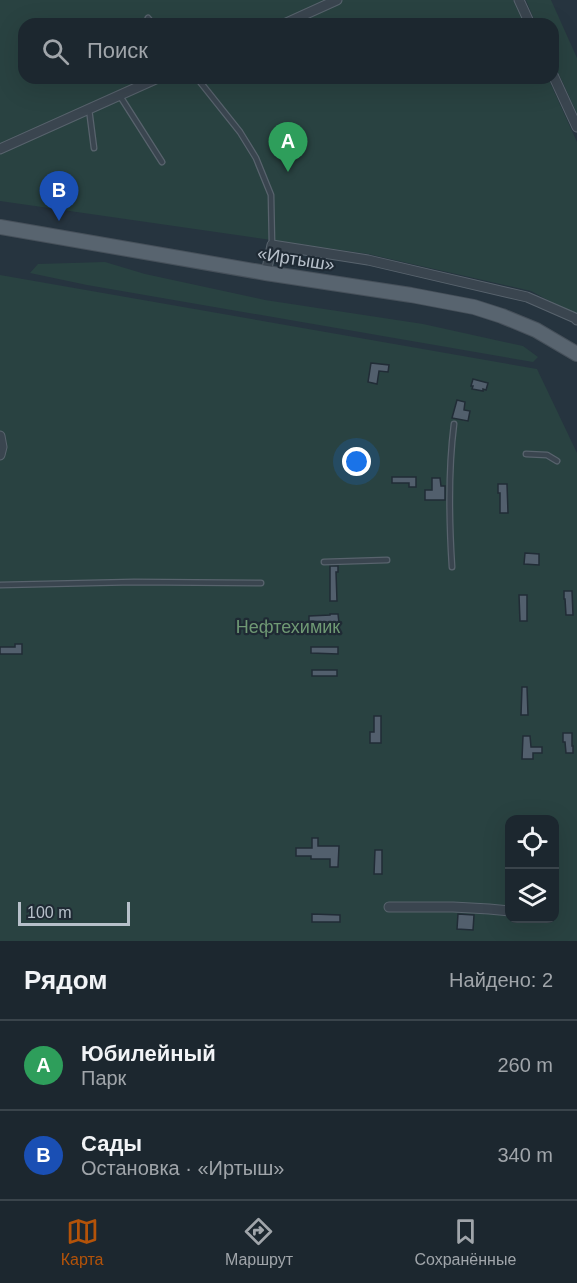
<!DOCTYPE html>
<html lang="ru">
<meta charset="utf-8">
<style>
:root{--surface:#1c272f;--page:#252f37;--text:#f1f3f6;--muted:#a0a5aa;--line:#3a444b;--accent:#b45309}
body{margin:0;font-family:Helvetica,sans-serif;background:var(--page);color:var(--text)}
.controls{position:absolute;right:18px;bottom:18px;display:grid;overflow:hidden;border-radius:12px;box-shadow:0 6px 24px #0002}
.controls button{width:54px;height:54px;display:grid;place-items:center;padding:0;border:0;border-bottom:2px solid var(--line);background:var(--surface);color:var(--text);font:30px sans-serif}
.scale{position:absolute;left:18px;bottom:15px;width:112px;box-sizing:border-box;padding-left:6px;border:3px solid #b7c0ca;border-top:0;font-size:16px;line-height:21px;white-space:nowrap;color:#b7c0ca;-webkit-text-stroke:4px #1f2a34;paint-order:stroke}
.you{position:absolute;left:357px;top:462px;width:21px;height:21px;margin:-15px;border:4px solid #fff;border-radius:50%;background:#1a73e8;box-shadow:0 0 0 9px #1a73e833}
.badge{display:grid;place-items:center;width:39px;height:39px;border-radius:50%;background:var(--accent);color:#fff;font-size:20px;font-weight:700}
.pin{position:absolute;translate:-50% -50px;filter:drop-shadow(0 2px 3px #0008)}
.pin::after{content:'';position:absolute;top:32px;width:21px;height:18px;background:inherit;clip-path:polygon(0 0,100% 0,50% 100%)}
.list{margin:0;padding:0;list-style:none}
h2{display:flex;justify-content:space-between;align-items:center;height:78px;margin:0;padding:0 24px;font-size:26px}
h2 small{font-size:20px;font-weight:400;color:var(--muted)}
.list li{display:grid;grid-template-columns:39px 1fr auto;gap:18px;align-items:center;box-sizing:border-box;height:90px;padding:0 24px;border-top:2px solid var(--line)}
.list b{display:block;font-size:22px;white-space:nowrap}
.list p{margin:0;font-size:20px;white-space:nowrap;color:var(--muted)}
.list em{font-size:20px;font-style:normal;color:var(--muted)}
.icon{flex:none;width:33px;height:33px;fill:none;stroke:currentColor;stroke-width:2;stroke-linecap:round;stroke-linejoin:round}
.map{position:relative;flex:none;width:577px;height:941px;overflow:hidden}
.search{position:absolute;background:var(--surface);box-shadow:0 6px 24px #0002;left:18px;right:18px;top:18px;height:66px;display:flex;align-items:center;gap:15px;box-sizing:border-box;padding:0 21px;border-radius:18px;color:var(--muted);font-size:22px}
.sheet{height:258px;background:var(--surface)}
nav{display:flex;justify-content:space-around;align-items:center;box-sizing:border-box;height:84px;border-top:2px solid var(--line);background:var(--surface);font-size:16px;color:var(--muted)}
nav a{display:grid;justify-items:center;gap:3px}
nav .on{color:var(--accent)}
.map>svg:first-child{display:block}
</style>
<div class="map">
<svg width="577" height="941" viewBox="0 0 577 941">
<rect width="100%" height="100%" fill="#26343f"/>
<g fill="#294241" fill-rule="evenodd">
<path d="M 0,0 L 513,0 L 524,24 L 24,24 L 24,78 L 548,78 L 577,142 L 577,316 L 531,291 L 368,254 L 0,201 Z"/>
<path d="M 526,0 L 551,0 L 577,58 L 577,114 L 553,61 L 553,24 L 536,24 Z"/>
<path d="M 105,262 L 145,274 L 265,300 L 423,324 L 523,346 L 538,357 L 533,362 L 87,285 L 30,273 L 38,264 Z"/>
<path d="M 0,275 L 537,369 L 577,453 L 577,941 L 0,941 ZM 510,820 L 554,820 L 554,918 L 510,918 Z"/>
</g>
<g fill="#525f6d" stroke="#212c36" stroke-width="1.5">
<path d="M 371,363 L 389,365 L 388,372 L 379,371 L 377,384 L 368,382 Z"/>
<path d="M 473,379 L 488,383 L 486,390 L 483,389 L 483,391 L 472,389 L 473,386 L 471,386 Z"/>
<path d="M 457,400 L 465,402 L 464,410 L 470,411 L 468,421 L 452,418 Z"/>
<path d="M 392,477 L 416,477 L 416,487 L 409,487 L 409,483 L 392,483 Z"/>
<path d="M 432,478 L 440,478 L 441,486 L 445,486 L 445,500 L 425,500 L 425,490 L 432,490 Z"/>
<path d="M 498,484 L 507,484 L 508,513 L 500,513 L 500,493 L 498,493 Z"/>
<path d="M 525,553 L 539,554 L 539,565 L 524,564 Z"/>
<path d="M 330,566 L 338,566 L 338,572 L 336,572 L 337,601 L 330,601 Z"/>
<path d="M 564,591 L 572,591 L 573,615 L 566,615 L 565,599 L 564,599 Z"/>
<path d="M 519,595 L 527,595 L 527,621 L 520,621 Z"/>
<path d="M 330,614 L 338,614 L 339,623 L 309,621 L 309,616 L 330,615 Z"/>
<path d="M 15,644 L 22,644 L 22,654 L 0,654 L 0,647 L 15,647 Z"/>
<path d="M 311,647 L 338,647 L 338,654 L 311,653 Z"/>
<rect x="312" y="670" width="25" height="6"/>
<path d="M 522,687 L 527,687 L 528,715 L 521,715 Z"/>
<path d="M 374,716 L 381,716 L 381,743 L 370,743 L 370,732 L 374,732 Z"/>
<path d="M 563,733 L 572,733 L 572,746 L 573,746 L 573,753 L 566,753 L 565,742 L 563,742 Z"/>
<path d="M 523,736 L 530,736 L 531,747 L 542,747 L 542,753 L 533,753 L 533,759 L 522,759 Z"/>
<path d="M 312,838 L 318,838 L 318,846 L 339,846 L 338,867 L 330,867 L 330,859 L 311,859 L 311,856 L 296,856 L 296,848 L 312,848 Z"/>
<path d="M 375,850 L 382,850 L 382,874 L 374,874 Z"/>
<path d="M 312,914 L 340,915 L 340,922 L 312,922 Z"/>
<path d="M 458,914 L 474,915 L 473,930 L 457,929 Z"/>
</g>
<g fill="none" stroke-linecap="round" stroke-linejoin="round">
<defs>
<g id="service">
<path d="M 148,18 L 153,24"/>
<path d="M 197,78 L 240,132 L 256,158 L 271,195 L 272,245"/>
<path d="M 120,96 L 162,162"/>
<path d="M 89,109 L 94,148"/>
<path d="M 526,454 L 547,455 L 557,461"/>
<path d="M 324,562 L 387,560"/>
<path d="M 452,567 C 449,520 448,471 454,424"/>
<path d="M 0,585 L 134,582 L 261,583"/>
</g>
<g id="minor">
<path d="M 519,0 L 530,24"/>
<path d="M 284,24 L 337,0"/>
<path d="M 553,75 L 577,127"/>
<path d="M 0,149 L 158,78"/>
<path d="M 266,273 L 272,245 L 368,260 L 527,297 L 575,318 L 577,320"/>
<path d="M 0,436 L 2,447 L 0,455"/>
<path d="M 389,907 L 453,907 L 489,909 L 510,911"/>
</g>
<path id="primary" d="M 0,227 L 266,273 L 411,295 L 474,307 L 502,316 L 536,330 L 577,354"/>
</defs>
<use href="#service" stroke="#58636d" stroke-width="7"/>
<use href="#minor" stroke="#58636d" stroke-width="11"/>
<use href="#primary" stroke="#47515b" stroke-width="16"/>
<use href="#service" stroke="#3a454f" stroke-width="4.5"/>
<use href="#minor" stroke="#3a454f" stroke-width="9"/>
<use href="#primary" stroke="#58646f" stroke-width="14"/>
</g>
<g text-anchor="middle" stroke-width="4.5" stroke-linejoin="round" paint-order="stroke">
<g font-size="18" fill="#b7c0ca" stroke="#1f2a34">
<text transform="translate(296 259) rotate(9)" y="6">«Иртыш»</text>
</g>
<g font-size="18" fill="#6f9974" stroke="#1f2a34">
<text x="288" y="633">Нефтехимик</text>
</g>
</g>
</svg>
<div class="controls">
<button><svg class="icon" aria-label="locate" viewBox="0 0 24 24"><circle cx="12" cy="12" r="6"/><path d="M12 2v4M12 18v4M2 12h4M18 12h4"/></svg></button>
<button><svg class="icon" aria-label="layers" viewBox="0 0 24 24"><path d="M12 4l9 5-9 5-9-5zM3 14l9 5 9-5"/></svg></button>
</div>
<div class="scale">100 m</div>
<div class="you"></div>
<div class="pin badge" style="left:288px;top:172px;background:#2e9e5b">A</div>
<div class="pin badge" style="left:59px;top:221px;background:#1a4fb4">B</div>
<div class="search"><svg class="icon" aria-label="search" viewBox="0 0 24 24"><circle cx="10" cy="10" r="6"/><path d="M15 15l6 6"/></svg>Поиск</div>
</div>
<section class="sheet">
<h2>Рядом<small>Найдено: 2</small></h2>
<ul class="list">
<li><span class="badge" style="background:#2e9e5b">A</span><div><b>Юбилейный</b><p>Парк</p></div><em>260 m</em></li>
<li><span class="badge" style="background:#1a4fb4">B</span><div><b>Сады</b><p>Остановка · «Иртыш»</p></div><em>340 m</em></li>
</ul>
</section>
<nav>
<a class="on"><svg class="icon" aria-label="map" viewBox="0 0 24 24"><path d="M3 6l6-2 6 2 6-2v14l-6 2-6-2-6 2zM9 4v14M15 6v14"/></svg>Карта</a>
<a><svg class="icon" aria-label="directions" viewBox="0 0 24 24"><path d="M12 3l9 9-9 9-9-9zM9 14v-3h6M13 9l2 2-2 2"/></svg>Маршрут</a>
<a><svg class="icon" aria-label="saved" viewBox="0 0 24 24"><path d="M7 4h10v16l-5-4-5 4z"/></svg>Сохранённые</a>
</nav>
